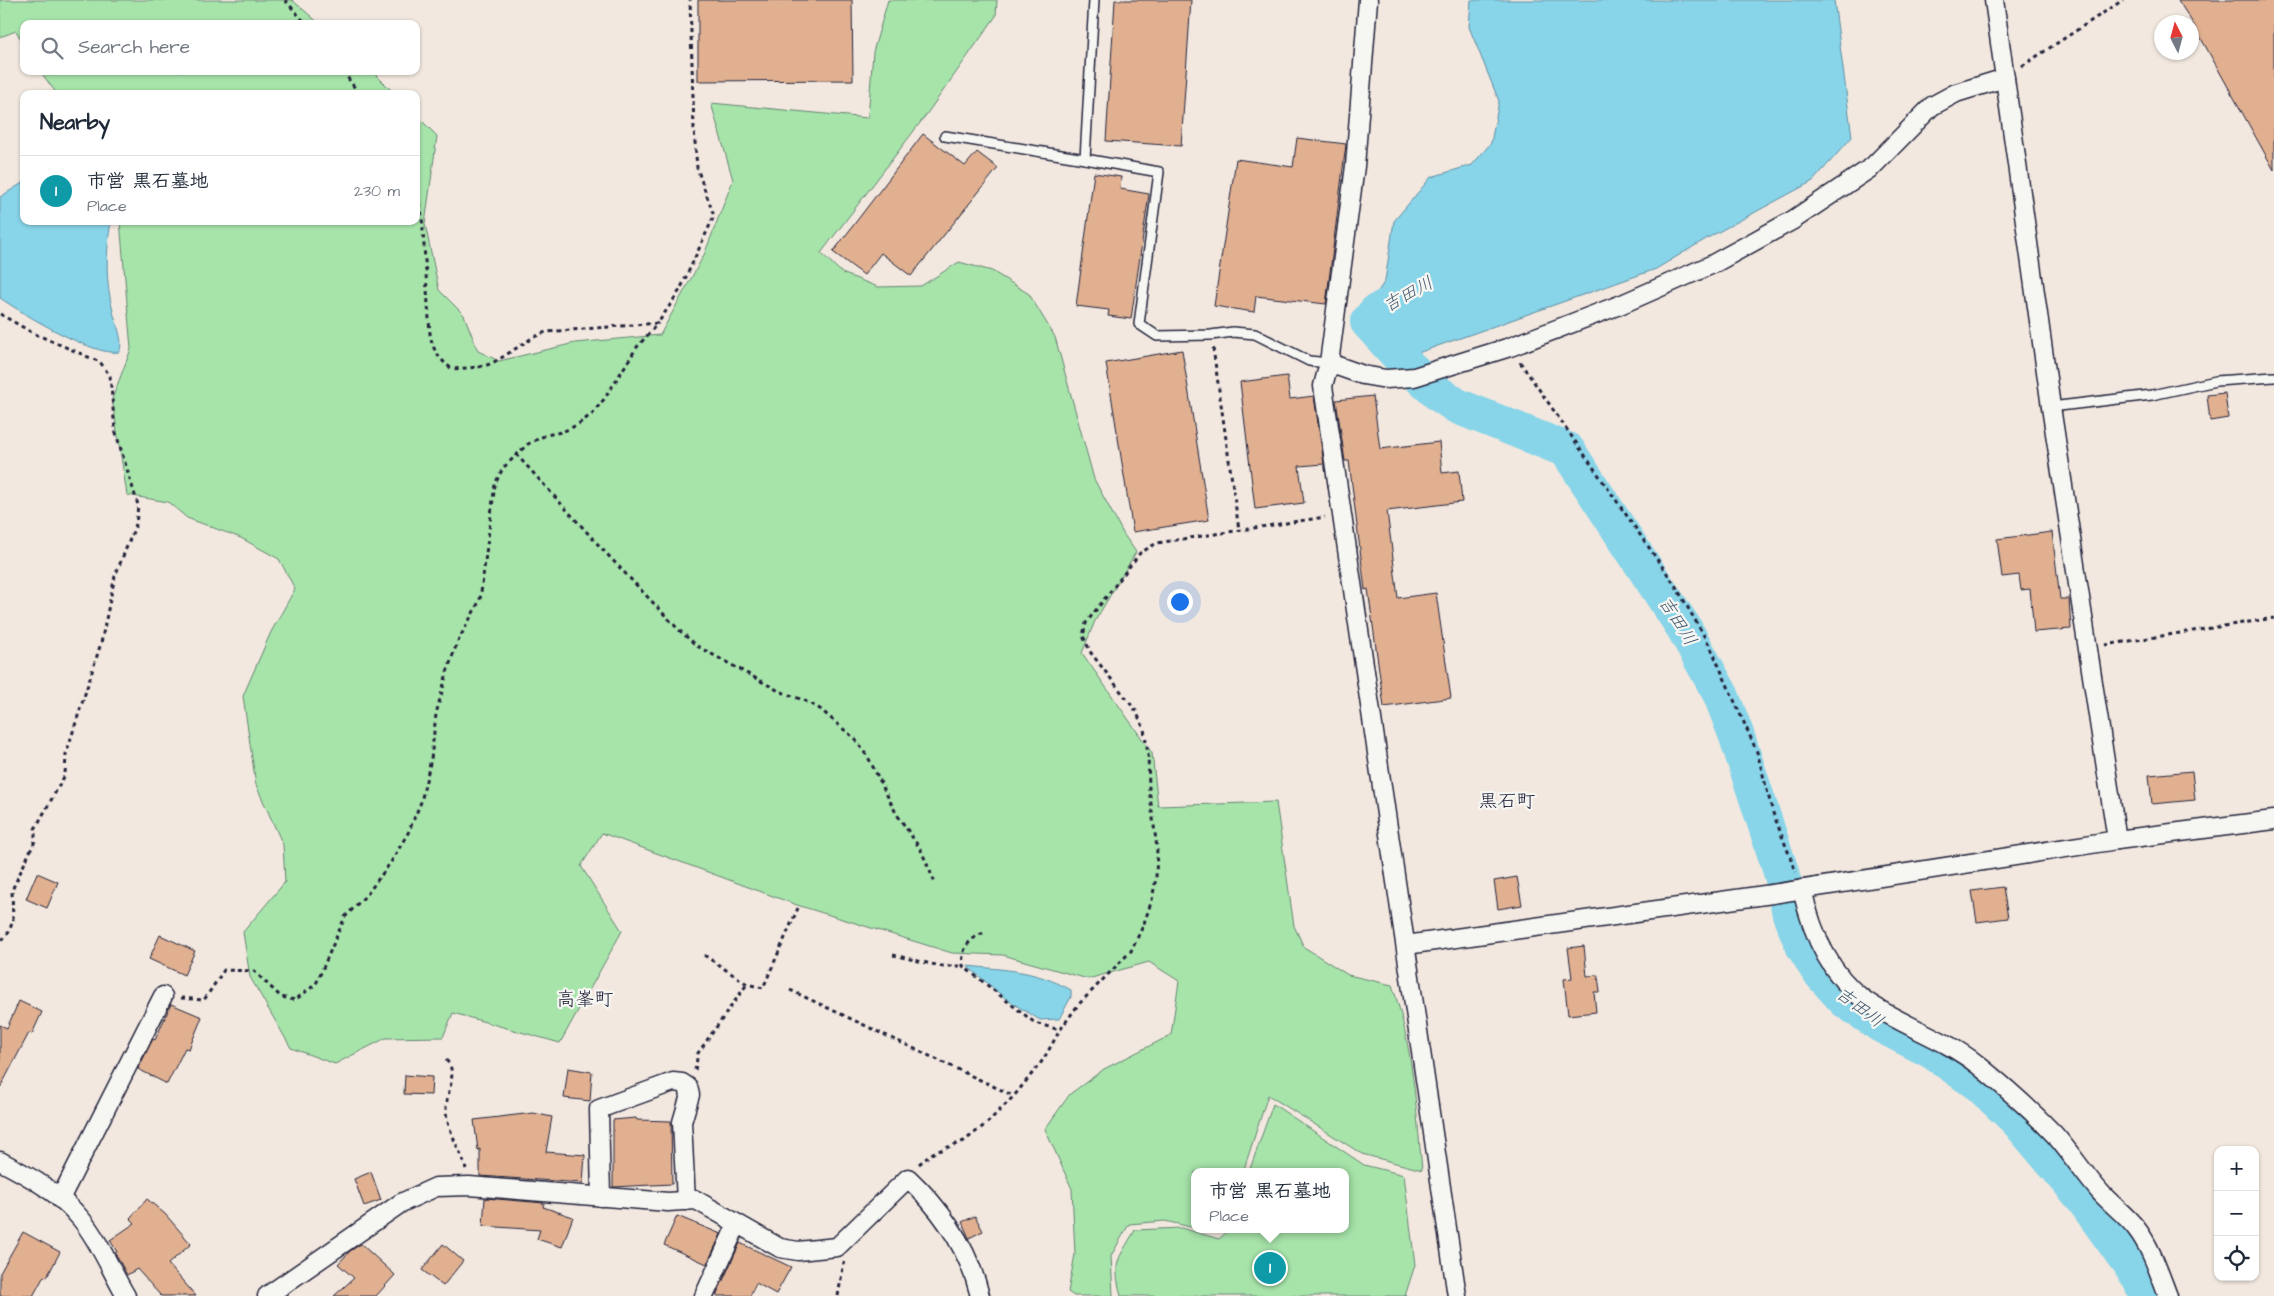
<!DOCTYPE html>
<meta charset="utf-8">
<style>
:root{--surface:#fff;--page:#f2f2f3;--text:#1f2937;--muted:#747a83;--line:#e0e1e3;--accent:#c8321e}
body{margin:0;font-family:"Architects Daughter","Klee One",sans-serif;background:var(--page);color:var(--text)}
.controls{position:absolute;right:15px;bottom:15px;display:grid;overflow:hidden;border-radius:10px;box-shadow:0 1px 4px #0004}
.controls button{width:45px;height:45px;display:grid;place-items:center;padding:0;border:0;border-bottom:1px solid var(--line);background:var(--surface);color:var(--text);font:25px sans-serif}
.compass{position:absolute;left:2154px;top:15px;width:45px;height:45px;border-radius:50%;background:var(--surface);box-shadow:0 1px 4px #0004;rotate:354deg}
.you{position:absolute;left:1179px;top:601px;width:18px;height:18px;margin:-12px;border:4px solid #fff;border-radius:50%;background:#1a73e8;box-shadow:0 0 0 8px #1a73e833}
.badge{display:grid;place-items:center;width:32px;height:32px;border-radius:50%;background:var(--accent);color:#fff;font-size:16px;font-weight:700}
.pin{position:absolute;translate:-50% -50%;border:2px solid #fff;box-shadow:0 1px 5px #0006}
.popup{position:absolute;left:1191px;top:1168px;width:158px;height:65px;box-sizing:border-box;display:grid;place-content:center;border-radius:10px;background:var(--surface);filter:drop-shadow(0 1px 4px #0005);font-size:16px;white-space:nowrap;color:var(--muted)}
.popup b{font-size:19px;color:var(--text)}
.popup::after{content:'';position:absolute;left:50%;top:100%;margin-left:-10px;border:10px solid transparent;border-top-color:var(--surface)}
.list{margin:0;padding:0;list-style:none}
h2{display:flex;justify-content:space-between;align-items:center;height:65px;margin:0;padding:0 20px;font-size:21px}
h2 small{font-size:16px;font-weight:400;color:var(--muted)}
.list li{display:grid;grid-template-columns:32px 1fr auto;gap:15px;align-items:center;box-sizing:border-box;height:70px;padding:0 20px;border-top:1px solid var(--line)}
.list b{display:block;font-size:19px;white-space:nowrap}
.list p{margin:0;font-size:16px;white-space:nowrap;color:var(--muted)}
.list em{font-size:16px;font-style:normal;color:var(--muted)}
.icon{flex:none;width:28px;height:28px;fill:none;stroke:currentColor;stroke-width:2;stroke-linecap:round;stroke-linejoin:round}
.map{position:relative;flex:none;width:2274px;height:1296px;overflow:hidden}
.search{position:absolute;background:var(--surface);box-shadow:0 1px 4px #0004;left:20px;top:20px;width:400px;height:55px;display:flex;align-items:center;gap:12px;box-sizing:border-box;padding:0 18px;border-radius:10px;color:var(--muted);font-size:19px}
.panel{position:absolute;background:var(--surface);box-shadow:0 1px 4px #0004;left:20px;top:90px;width:400px;height:135px;border-radius:10px}
.map>svg:first-child{display:block}
</style>
<div class="map">
<svg width="2274" height="1296" viewBox="0 0 2274 1296">
<rect width="100%" height="100%" fill="#f2e8df"/>
<filter id="ink" filterUnits="userSpaceOnUse"><feTurbulence type="fractalNoise" baseFrequency=".02" numOctaves="2"/><feDisplacementMap in="SourceGraphic" scale="10" xChannelSelector="R" yChannelSelector="G"/><feConvolveMatrix kernelMatrix="1 2 1 2 8 2 1 2 1" color-interpolation-filters="sRGB"/></filter>
<g filter="url(#ink)">
<g fill="#a7e4aa" stroke="#648372">
<path d="M 0,0 L 292,0 L 320,24 L 24,24 L 24,44 L 16,31 L 0,37 Z"/>
<path d="M 888,0 L 997,0 L 996,16 L 926,115 L 821,253 L 842,273 L 878,287 L 921,286 L 959,262 L 992,271 L 1029,294 L 1055,337 L 1094,479 L 1124,535 L 1136,552 L 1095,621 L 1082,653 L 1152,753 L 1158,806 L 1276,802 L 1294,926 L 1304,947 L 1348,975 L 1392,985 C 1413,1045 1416,1107 1422,1170 L 1362,1154 L 1268,1095 L 1243,1172 L 1195,1172 L 1195,1228 L 1165,1221 L 1129,1224 L 1111,1256 L 1113,1296 L 1074,1296 L 1068,1292 L 1075,1254 L 1072,1189 L 1045,1129 L 1070,1094 L 1104,1069 L 1171,1035 L 1179,981 L 1149,962 L 1088,979 L 1003,955 L 952,953 L 797,905 L 602,833 L 581,866 L 622,931 L 560,1043 L 453,1013 L 443,1037 L 386,1038 L 335,1064 L 291,1048 L 250,977 L 243,932 L 285,882 L 283,845 L 256,785 L 243,696 L 271,632 L 295,589 L 279,559 L 241,538 L 187,518 L 168,502 L 127,495 L 112,399 L 131,349 L 120,221 L 416,221 L 416,115 L 437,136 L 425,224 L 439,290 L 464,315 L 478,351 L 499,361 L 575,343 L 660,335 L 704,255 L 733,180 L 711,103 L 868,118 L 873,52 Z"/>
<path d="M 40,71 L 372,71 L 395,94 L 57,94 Z"/>
<path d="M 1273,1104 L 1364,1165 L 1404,1175 L 1415,1265 L 1405,1296 L 1121,1296 C 1112,1260 1118,1261 1135,1230 L 1181,1228 L 1219,1239 L 1230,1229 L 1345,1229 L 1345,1172 L 1249,1172 Z"/>
</g>
<g fill="#88d4e8" stroke="#5f8da3">
<path d="M 1471,0 L 1834,0 L 1852,137 L 1813,181 L 1711,236 L 1656,269 L 1415,354 L 1366,309 L 1385,281 L 1394,221 L 1431,177 L 1472,165 L 1491,143 L 1499,101 L 1469,27 Z"/>
<path d="M 24,182 L 24,221 L 111,221 C 106,253 105,280 113,311 C 115,322 125,342 119,352 C 94,357 22,313 0,298 L 0,197 Z"/>
<path d="M 967,966 C 1008,970 1035,970 1071,990 L 1071,997 L 1059,1019 L 1040,1020 L 1006,999 Z"/>
</g>
<g fill="none" stroke-linecap="round" stroke-linejoin="round">
<path stroke="#88d4e8" stroke-width="36" d="M 1415,291 L 1376,312 L 1368,322 L 1408,366 L 1439,394 L 1457,406 L 1567,450 L 1684,628 L 1721,695 L 1736,734 L 1782,875 L 1790,914 L 1803,945 L 1818,970 L 1845,1000 L 1881,1025 L 1932,1051 L 1979,1084 L 2018,1121 L 2079,1193 L 2140,1278 L 2147,1296"/>
</g>
<g fill="#e0b091" stroke="#22223b">
<path d="M 698,0 L 852,0 L 853,80 L 698,81 Z"/>
<path d="M 1115,0 L 1191,0 L 1181,146 L 1106,141 Z"/>
<path d="M 2178,0 L 2274,0 L 2274,170 L 2192,22 Z"/>
<path d="M 923,134 L 965,166 L 977,152 L 998,168 L 911,276 L 881,253 L 864,275 L 833,252 Z"/>
<path d="M 1297,138 L 1346,144 L 1326,304 L 1256,296 L 1254,312 L 1214,306 L 1236,159 L 1293,167 Z"/>
<path d="M 1094,173 L 1121,177 L 1120,189 L 1149,194 L 1131,319 L 1108,316 L 1109,310 L 1076,306 Z"/>
<path d="M 1182,350 L 1209,520 L 1133,532 L 1106,363 Z"/>
<path d="M 1287,376 L 1290,399 L 1314,396 L 1324,464 L 1299,466 L 1304,503 L 1255,509 L 1240,382 Z"/>
<path d="M 2225,393 L 2228,418 L 2210,421 L 2207,395 Z"/>
<path d="M 1373,396 L 1380,449 L 1439,442 L 1442,473 L 1459,471 L 1462,502 L 1387,511 L 1398,598 L 1436,593 L 1451,698 L 1384,707 L 1368,589 L 1365,590 L 1349,461 L 1345,461 L 1336,400 Z"/>
<path d="M 2052,532 L 2060,599 L 2069,599 L 2071,629 L 2034,632 L 2030,589 L 2021,590 L 2019,575 L 2002,577 L 1997,539 Z"/>
<path d="M 2192,771 L 2195,800 L 2152,804 L 2149,775 Z"/>
<path d="M 37,873 L 58,882 L 47,908 L 26,899 Z"/>
<path d="M 1517,877 L 1522,905 L 1498,909 L 1494,881 Z"/>
<path d="M 2003,887 L 2008,918 L 1977,922 L 1972,891 Z"/>
<path d="M 160,935 L 195,951 L 184,975 L 149,959 Z"/>
<path d="M 1584,946 L 1587,976 L 1598,975 L 1600,992 L 1594,992 L 1596,1012 L 1568,1015 L 1564,979 L 1572,978 L 1568,948 Z"/>
<path d="M 19,1001 L 42,1012 L 32,1034 L 29,1033 L 0,1088 L 0,1025 L 7,1028 Z"/>
<path d="M 171,1004 L 202,1017 L 189,1049 L 185,1048 L 167,1084 L 138,1069 L 153,1039 L 155,1040 Z"/>
<path d="M 568,1068 L 592,1072 L 590,1101 L 564,1098 Z"/>
<path d="M 405,1075 L 432,1077 L 431,1095 L 404,1094 Z"/>
<path d="M 533,1113 L 552,1117 L 546,1152 L 585,1155 L 583,1183 L 480,1176 L 480,1149 L 478,1150 L 474,1120 Z"/>
<path d="M 636,1118 L 637,1120 L 671,1121 L 672,1184 L 613,1187 L 613,1120 Z"/>
<path d="M 371,1172 L 381,1200 L 364,1206 L 354,1179 Z"/>
<path d="M 485,1198 L 544,1203 L 543,1207 L 573,1217 L 562,1247 L 537,1239 L 540,1230 L 483,1226 Z"/>
<path d="M 147,1199 L 165,1214 L 191,1244 L 168,1264 L 196,1296 L 161,1296 L 137,1269 L 127,1275 L 115,1253 L 117,1252 L 110,1240 L 135,1223 L 130,1218 Z"/>
<path d="M 677,1216 L 721,1234 L 707,1264 L 664,1245 Z"/>
<path d="M 975,1216 L 983,1231 L 969,1238 L 962,1222 Z"/>
<path d="M 23,1232 L 60,1252 L 47,1277 L 44,1276 L 33,1296 L 0,1296 L 0,1273 Z"/>
<path d="M 740,1243 L 791,1267 L 776,1294 L 756,1283 L 750,1296 L 716,1296 Z"/>
<path d="M 361,1244 L 395,1275 L 376,1296 L 334,1296 L 354,1278 L 338,1264 L 350,1251 Z"/>
<path d="M 443,1244 L 463,1261 L 443,1286 L 422,1270 Z"/>
</g>
<g fill="none" stroke-linecap="round" stroke-linejoin="round">
<defs>
<g id="service">
<path d="M 1094,0 L 1085,159 L 1159,172 L 1139,324 L 1157,336 L 1211,335 L 1233,332 L 1255,334 L 1309,361 L 1329,363"/>
<path d="M 945,136 L 1085,159"/>
<path d="M 2051,407 L 2152,395 L 2216,381 L 2274,377"/>
</g>
<g id="minor">
<path d="M 1368,0 L 1355,166 L 1329,363 L 1323,386 L 1457,1296"/>
<path d="M 1994,0 L 2051,407 L 2117,840"/>
<path d="M 1329,363 L 1363,375 L 1386,379 L 1414,377 L 1510,347 L 1622,304 L 1713,264 L 1793,220 L 1872,167 L 1932,106 L 1956,93 L 2005,78"/>
<path d="M 1802,889 C 1811,930 1828,973 1863,999 C 1899,1025 1943,1037 1978,1065 C 2004,1086 2031,1110 2054,1134 C 2071,1153 2084,1174 2101,1193 C 2112,1205 2126,1215 2136,1228 C 2151,1247 2159,1273 2168,1296"/>
<path d="M 1406,945 L 1772,894 L 2117,840 L 2274,820"/>
<path d="M 0,1161 C 29,1176 60,1193 81,1219 C 100,1242 111,1271 126,1296"/>
<path d="M 601,1197 L 599,1109 L 673,1082 L 682,1083 L 688,1087 L 690,1095 L 682,1122 L 686,1201"/>
<path d="M 60,1199 L 163,996"/>
<path d="M 267,1296 L 401,1203 L 436,1187 L 469,1186 L 668,1202 L 696,1200 L 780,1248 L 798,1251 L 837,1247 L 908,1178 C 942,1210 969,1250 980,1296"/>
<path d="M 704,1296 L 737,1224"/>
</g>
</defs>
<use href="#service" stroke="#22223b" stroke-width="12"/>
<use href="#minor" stroke="#22223b" stroke-width="21"/>
<g stroke="#22223b" stroke-width="3" stroke-dasharray="4 4" stroke-linecap="butt">
<path d="M 285,0 L 306,24"/>
<path d="M 2022,66 L 2123,0"/>
<path d="M 343,71 L 359,94"/>
<path d="M 416,188 L 422,216 L 430,334 C 433,351 439,359 452,369 C 463,368 474,368 484,366 C 504,360 523,340 546,332 L 658,323 L 680,290 L 714,216 L 697,168 L 694,129 L 690,0"/>
<path d="M 0,314 L 33,333 L 100,362 L 110,376 L 115,430 L 138,505 L 136,524 L 115,576 L 101,643 L 66,754 L 65,775 L 35,829 L 35,841 L 12,890 L 13,920 L 9,932 L 0,942"/>
<path d="M 1213,348 L 1239,530"/>
<path d="M 1520,362 L 1675,585 L 1711,648 L 1757,752 L 1773,813 L 1796,872"/>
<path d="M 516,454 L 604,551 L 679,630 L 697,646 L 779,691 L 803,700 L 820,709 L 855,739 L 869,759 L 896,813 L 921,850 L 935,883"/>
<path d="M 2105,645 L 2274,618"/>
<path d="M 983,933 C 968,940 961,949 963,966 L 1035,1023 L 1060,1030"/>
<path d="M 704,955 L 747,984 L 763,988 L 798,908"/>
<path d="M 893,955 L 940,966 L 963,966"/>
<path d="M 790,990 L 1014,1096"/>
<path d="M 181,998 L 204,1000 L 224,970 L 254,971 L 281,997 L 295,1000 L 316,984 L 345,917 L 368,893 L 391,862 L 408,833 L 421,802 L 431,759 L 436,714 L 448,669 L 457,643 L 480,600 L 495,484 L 503,468 L 528,444 L 546,435 L 562,432 L 577,425 L 592,414 L 605,398 L 637,347 L 658,323"/>
<path d="M 446,1060 C 459,1073 446,1093 446,1109 C 445,1124 461,1152 466,1169"/>
<path d="M 695,1070 L 698,1053 L 747,984"/>
<path d="M 919,1164 L 933,1153 L 964,1141 L 986,1124 L 1014,1096 L 1043,1060 L 1060,1030 L 1078,1005 L 1131,951 L 1143,926 L 1152,900 L 1156,878 L 1157,848 L 1149,789 L 1148,754 L 1144,729 L 1136,711 L 1091,653 L 1083,636 L 1086,623 L 1140,553 L 1157,543 L 1325,517"/>
<path d="M 838,1296 L 844,1262"/>
</g>
<use href="#service" stroke="#f6f6f2" stroke-width="9"/>
<use href="#minor" stroke="#f6f6f2" stroke-width="18"/>
</g>
</g>
<g text-anchor="middle" stroke-width="4.5" stroke-linejoin="round" paint-order="stroke">
<g font-size="18" font-style="italic" fill="#41576f" stroke="#f6f6f2">
<text transform="translate(1408 294) rotate(-29)" y="6">吉田川</text>
<text transform="translate(1678 621) rotate(58)" y="6">吉田川</text>
<text transform="translate(1860 1007) rotate(37)" y="6">吉田川</text>
</g>
<g font-size="19" fill="#22223b" stroke="#f6f6f2">
<text x="1507" y="807">黒石町</text>
<text x="585" y="1005">高峯町</text>
</g>
</g>
</svg>
<div class="controls">
<button>+</button>
<button>−</button>
<button><svg class="icon" aria-label="locate" viewBox="0 0 24 24"><circle cx="12" cy="12" r="6"/><path d="M12 2v4M12 18v4M2 12h4M18 12h4"/></svg></button>
</div>
<svg class="compass" viewBox="-18 -18 36 36"><path d="M0-13l5 13h-10z" fill="#e53935"/><path d="M0 13l5-13h-10z" fill="#747a83"/></svg>
<div class="you"></div>
<div class="pin badge" style="left:1270px;top:1268px;background:#0f9aa8">1</div>
<div class="popup"><b>市営 黒石墓地</b>Place</div>
<div class="search"><svg class="icon" aria-label="search" viewBox="0 0 24 24"><circle cx="10" cy="10" r="6"/><path d="M15 15l6 6"/></svg>Search here</div>
<section class="panel">
<h2>Nearby<small></small></h2>
<ul class="list">
<li><span class="badge" style="background:#0f9aa8">1</span><div><b>市営 黒石墓地</b><p>Place</p></div><em>230 m</em></li>
</ul>
</section>
</div>
